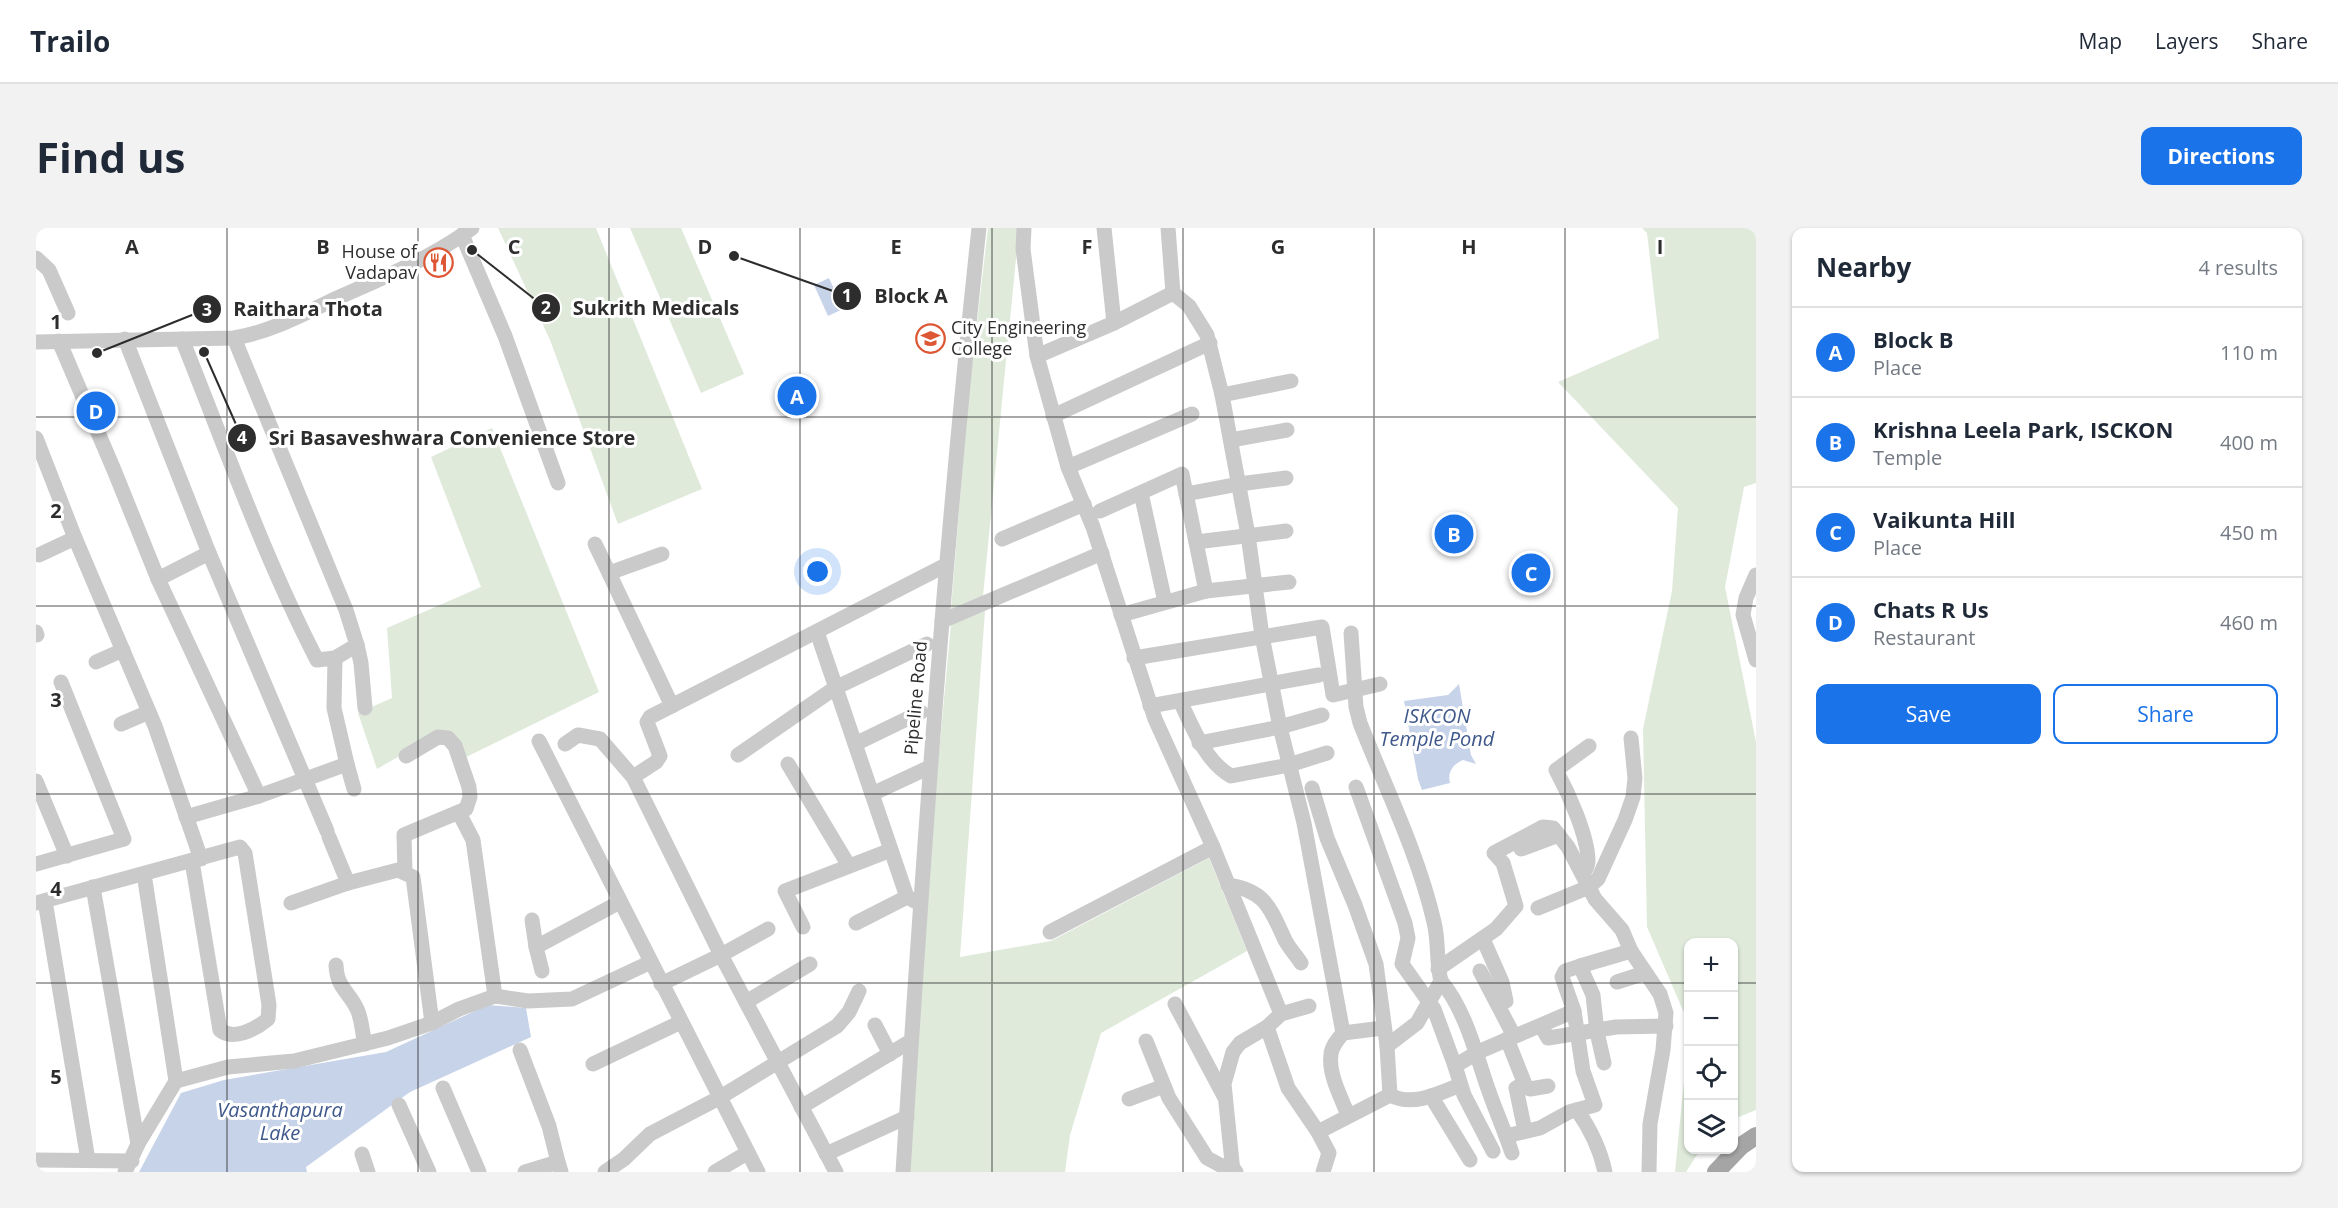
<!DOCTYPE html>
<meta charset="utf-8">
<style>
:root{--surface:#fff;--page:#f2f2f3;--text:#1f2937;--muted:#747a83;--line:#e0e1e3;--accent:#1a73e8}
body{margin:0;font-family:"Open Sans",sans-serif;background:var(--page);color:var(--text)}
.controls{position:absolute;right:18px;bottom:18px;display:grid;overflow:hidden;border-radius:12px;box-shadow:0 2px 4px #0004}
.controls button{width:54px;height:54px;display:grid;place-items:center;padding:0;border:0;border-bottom:2px solid var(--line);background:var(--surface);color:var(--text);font:30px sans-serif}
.you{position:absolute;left:782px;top:344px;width:21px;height:21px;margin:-15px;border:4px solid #fff;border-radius:50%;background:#1a73e8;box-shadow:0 0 0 9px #1a73e833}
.badge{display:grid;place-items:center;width:39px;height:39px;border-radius:50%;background:var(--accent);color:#fff;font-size:20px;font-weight:700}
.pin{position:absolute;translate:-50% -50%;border:3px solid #fff;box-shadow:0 2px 6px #0006}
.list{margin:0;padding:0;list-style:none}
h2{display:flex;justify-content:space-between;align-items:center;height:78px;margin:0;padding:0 24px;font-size:26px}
h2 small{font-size:20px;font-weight:400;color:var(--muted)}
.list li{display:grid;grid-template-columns:39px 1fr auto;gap:18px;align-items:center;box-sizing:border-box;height:90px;padding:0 24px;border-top:2px solid var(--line)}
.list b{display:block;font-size:22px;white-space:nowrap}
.list p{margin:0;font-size:20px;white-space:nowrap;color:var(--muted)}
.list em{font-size:20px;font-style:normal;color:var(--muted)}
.actions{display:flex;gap:12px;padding:18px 24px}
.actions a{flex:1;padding:14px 0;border:2px solid var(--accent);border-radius:12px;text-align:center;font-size:21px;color:var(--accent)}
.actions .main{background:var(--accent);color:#fff}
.icon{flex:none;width:33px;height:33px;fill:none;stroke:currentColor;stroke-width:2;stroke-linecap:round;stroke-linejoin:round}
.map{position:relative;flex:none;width:1720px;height:944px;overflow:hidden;border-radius:12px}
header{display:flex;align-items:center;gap:36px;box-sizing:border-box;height:84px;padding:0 30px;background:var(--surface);border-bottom:2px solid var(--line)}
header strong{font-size:28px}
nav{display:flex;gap:33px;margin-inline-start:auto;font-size:21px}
.intro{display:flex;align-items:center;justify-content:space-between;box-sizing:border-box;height:144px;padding:0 36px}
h1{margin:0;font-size:42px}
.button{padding:15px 27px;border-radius:12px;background:var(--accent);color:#fff;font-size:21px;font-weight:700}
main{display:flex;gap:36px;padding:0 36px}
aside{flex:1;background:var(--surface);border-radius:12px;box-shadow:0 2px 4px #0004}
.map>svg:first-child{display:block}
</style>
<header>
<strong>Trailo</strong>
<nav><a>Map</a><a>Layers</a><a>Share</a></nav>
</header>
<div class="intro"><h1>Find us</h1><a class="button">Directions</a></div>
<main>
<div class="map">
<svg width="1720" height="944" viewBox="0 0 1720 944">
<rect width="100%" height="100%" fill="#fff"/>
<g fill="#dfeadb">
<path d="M 462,0 L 560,0 L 666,261 L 582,296 L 514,112 Z"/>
<path d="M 594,0 L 645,0 L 708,146 L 665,165 Z"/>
<path d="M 952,0 L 983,0 L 947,368 L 915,381 L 932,172 Z"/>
<path d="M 1606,0 L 1720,0 L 1720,255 L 1708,259 L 1689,359 L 1720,514 L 1720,882 L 1698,891 L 1698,714 L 1652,714 L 1652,794 L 1611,699 L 1607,501 L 1636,363 L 1642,280 L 1522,154 L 1623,110 L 1611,5 Z"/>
<path d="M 456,200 L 563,464 L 420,534 L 407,503 L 341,541 L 322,485 L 356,470 L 351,400 L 445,359 L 395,229 Z"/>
<path d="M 949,383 L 924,729 L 1015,713 L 1173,630 L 1211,723 L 1065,805 L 1034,907 L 1029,944 L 871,944 L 882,750 L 915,396 Z"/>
<path d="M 1652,812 L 1652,922 L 1664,922 L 1650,944 L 1639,944 Z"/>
</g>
<g fill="#c7d3e9">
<path d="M 793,50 L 807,81 L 792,88 L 778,57 Z"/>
<path d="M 1423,456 L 1435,527 L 1440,536 L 1427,532 C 1418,536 1411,543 1414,555 L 1386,562 L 1382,551 L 1368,473 L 1412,467 Z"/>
<path d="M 452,777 L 490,780 L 495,809 L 374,864 L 270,939 L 271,944 L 103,944 L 145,865 L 188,852 L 350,824 Z"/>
</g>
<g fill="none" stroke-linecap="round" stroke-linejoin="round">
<g stroke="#cacaca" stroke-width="15">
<path d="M 988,0 L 987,21 L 1001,128 L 1032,239 L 1057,299 L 1119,491 L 1177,619 L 1245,786"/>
<path d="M 1068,0 L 1078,95"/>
<path d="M 1132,0 L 1137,65 L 1153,78 L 1171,107 L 1186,167 L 1212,307 L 1226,408 L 1244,499 L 1268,595 L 1307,805 L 1347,800"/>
<path d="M 426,7 L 469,108 L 522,255"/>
<path d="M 0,30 L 13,42 L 32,85"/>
<path d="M 89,111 L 173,325 L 291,603"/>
<path d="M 146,111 C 189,218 228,329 281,432 L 299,430 L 321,417 L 310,382 L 198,110"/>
<path d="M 23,113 L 78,242 L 122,351"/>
<path d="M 0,114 L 198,110 C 234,104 268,86 301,70 C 346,50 396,30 436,0"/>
<path d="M 1001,128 L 1078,95 L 1137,65"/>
<path d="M 1186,167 L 1255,153"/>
<path d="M 1017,188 L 1174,115"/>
<path d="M 0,210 L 39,310 L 119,498 L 165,631"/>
<path d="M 1195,212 L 1251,202"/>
<path d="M 1032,239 L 1156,186"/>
<path d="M 1105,265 L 1129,374"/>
<path d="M 1150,266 L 1203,256 L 1250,250"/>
<path d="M 1064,283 L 1146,246 L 1170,363"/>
<path d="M 966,311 L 1048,276"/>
<path d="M 1160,314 L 1250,303"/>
<path d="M 559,316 L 573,345 L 626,326"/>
<path d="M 173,325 L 122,351 L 223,568"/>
<path d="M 3,327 L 39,310"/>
<path d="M 573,345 L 636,478"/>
<path d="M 1720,347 L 1710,370 L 1707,387 L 1720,432"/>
<path d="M 1085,387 L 1170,363 L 1253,354"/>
<path d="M 906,393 L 1066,325"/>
<path d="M 0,404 L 1,407"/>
<path d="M 781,404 L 871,669 L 884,676"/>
<path d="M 1315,405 L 1320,479 L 1324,495 C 1350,561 1382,625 1398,694 C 1403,714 1400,734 1405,753 L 1381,795 L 1351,818"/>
<path d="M 321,417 L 325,435 L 329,480"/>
<path d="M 299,430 L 298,480 L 311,536"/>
<path d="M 1098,430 L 1286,399 L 1297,467 L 1344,456"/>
<path d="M 60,434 L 87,422"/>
<path d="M 1144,473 C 1157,500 1169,533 1195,548 L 1253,537 L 1291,525"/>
<path d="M 1114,478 L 1283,447"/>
<path d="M 85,496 L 113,484"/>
<path d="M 503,513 L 722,944"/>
<path d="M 1163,515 L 1244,499 L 1286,487"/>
<path d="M 529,516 L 542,507 L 564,511 L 597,549 L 685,727 L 800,944"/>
<path d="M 819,516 L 885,484"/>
<path d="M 702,527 L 799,460 L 891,416"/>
<path d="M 752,536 L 813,638"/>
<path d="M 597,549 L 620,534 L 624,528 L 611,494 L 614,489 L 910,337"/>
<path d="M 0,553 L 31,628"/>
<path d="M 1320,559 L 1369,695 L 1372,710 L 1366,736 L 1398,781 L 1419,838 L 1428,867 L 1457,923"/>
<path d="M 1276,560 L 1291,610 L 1319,677 L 1340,736 L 1351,818 L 1354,867"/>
<path d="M 836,566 L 894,539"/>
<path d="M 150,589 L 223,568 L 311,536 L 318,561"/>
<path d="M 293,609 L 312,655"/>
<path d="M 1485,621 L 1523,607"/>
<path d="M 0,636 L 88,611 L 25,454"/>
<path d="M 369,645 L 368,607 L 430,581 L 434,569 L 433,559 L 419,518 L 412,510 L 402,509 L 370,528"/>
<path d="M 1547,647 C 1549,642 1552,638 1552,633 C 1552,608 1532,564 1520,542 L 1553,518"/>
<path d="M 1192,657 C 1230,663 1234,680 1249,712 C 1253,720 1260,727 1265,735"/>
<path d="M 57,659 L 102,916"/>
<path d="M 9,673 L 52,932"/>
<path d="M 0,675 L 204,619 L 209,625 L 233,777 L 232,791 C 220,801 198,813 184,802 L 156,633"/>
<path d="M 255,675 L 312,655 L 362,642 L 377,649 L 396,795"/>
<path d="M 1502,680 L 1553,659 L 1562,651 L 1589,592 L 1597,569 L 1599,550 L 1595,510"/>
<path d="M 496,692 L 500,719"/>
<path d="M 820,695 L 871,669"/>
<path d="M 767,699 L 749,663 L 855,622"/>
<path d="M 1014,704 L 1177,619"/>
<path d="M 1447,711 L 1466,754 L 1470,773 L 1462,777"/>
<path d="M 300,737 C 301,759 311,762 320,779 C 326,789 326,805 329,816"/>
<path d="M 1402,741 L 1460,701 L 1480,678 L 1467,635 L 1458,625 L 1507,599 L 1517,600 L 1532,619 L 1559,671 L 1586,702 L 1595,723 L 1624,766 L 1630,785 L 1627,822 L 1614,896 L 1613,944"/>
<path d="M 506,743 L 500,719 L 584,674"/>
<path d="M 1444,743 L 1478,808"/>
<path d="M 1405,753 C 1428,780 1439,822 1450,855 C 1458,879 1468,901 1476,925"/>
<path d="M 1581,754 L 1609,745"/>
<path d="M 625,756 L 685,727 L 732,701"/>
<path d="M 459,768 L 492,773 L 536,771 L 615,734"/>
<path d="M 710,774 L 774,736"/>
<path d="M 1139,776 L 1188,868"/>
<path d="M 839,797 L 854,826"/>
<path d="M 1505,798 L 1512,810 L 1580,799 L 1630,798"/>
<path d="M 1231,799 L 1252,860 L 1282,904 L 1354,867 C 1376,879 1402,866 1424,857"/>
<path d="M 1307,805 C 1302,811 1296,818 1295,826 C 1292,846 1305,869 1312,887"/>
<path d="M 1471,811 L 1490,859 L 1494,861 L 1512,858"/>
<path d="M 1110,813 L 1133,870 L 1171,930 L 1184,937 L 1197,940 L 1200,944"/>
<path d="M 484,822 L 513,898 L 522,934"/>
<path d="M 1568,835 L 1561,804 L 1557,767 L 1544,738 L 1595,723"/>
<path d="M 557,836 L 645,794"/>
<path d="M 1419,838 L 1442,824 L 1538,783 L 1526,749 L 1529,743 L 1544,738"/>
<path d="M 140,853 L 192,839 L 258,833 L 352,810 L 396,795 L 423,781 L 459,768 L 437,612 L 423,585"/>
<path d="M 1488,855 L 1480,860 L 1489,903"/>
<path d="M 407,860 L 443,944"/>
<path d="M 1395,868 L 1434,932"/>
<path d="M 1093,871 L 1128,858"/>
<path d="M 363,877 L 393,944"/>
<path d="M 765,879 L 875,813"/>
<path d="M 1541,882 C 1555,902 1564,920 1569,944"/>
<path d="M 1282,904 L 1293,925 L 1287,944"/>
<path d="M 1470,908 L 1504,900 L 1533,884 L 1559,877 L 1547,843 L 1538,783"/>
<path d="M 326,926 L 332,944"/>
<path d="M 790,926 L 871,889"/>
<path d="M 0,932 L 96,933"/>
<path d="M 89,944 L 102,916 L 140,853 L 108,646"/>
<path d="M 489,944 L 522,934 L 525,944"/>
<path d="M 569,944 L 588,931 L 614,906 L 683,870 L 801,798 L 813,784 L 823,763"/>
<path d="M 679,944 L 711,925"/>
<path d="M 867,944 C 887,629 909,314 943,0"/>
<path d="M 1197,944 L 1188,856 L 1197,824 L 1204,815 L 1231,799 L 1245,786 L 1273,778"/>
</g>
<path stroke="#a5a5a5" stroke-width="18" d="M 1680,944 L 1705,918 L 1720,908"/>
</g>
<path fill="none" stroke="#2d2d2d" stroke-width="1.5" stroke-opacity="0.55" d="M 191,0 L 191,944M 382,0 L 382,944M 573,0 L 573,944M 764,0 L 764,944M 956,0 L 956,944M 1147,0 L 1147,944M 1338,0 L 1338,944M 1529,0 L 1529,944M 0,189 L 1720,189M 0,378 L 1720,378M 0,566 L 1720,566M 0,755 L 1652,755M 1698,755 L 1720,755"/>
<defs>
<symbol id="restaurant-ring" viewBox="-11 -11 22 22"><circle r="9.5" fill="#fff" stroke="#dd5735" stroke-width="1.5"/><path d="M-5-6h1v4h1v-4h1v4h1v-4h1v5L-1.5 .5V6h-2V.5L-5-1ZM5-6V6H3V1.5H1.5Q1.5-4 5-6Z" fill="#dd5735"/></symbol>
<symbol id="university-ring" viewBox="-11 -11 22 22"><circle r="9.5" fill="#fff" stroke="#dd5735" stroke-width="1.5"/><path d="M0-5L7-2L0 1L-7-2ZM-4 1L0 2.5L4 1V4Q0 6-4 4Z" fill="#dd5735"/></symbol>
</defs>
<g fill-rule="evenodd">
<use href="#restaurant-ring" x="386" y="18" width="33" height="33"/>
<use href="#university-ring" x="878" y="94" width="33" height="33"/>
</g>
<g text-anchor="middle" stroke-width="6" stroke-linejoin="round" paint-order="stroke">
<g font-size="18" fill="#2d2d2d" stroke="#fff" text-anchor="end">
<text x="381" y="30">House of<tspan x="381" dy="21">Vadapav</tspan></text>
<text x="915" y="106" text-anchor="start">City Engineering<tspan x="915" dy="21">College</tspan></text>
</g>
<g font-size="18" fill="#2d2d2d" stroke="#fff">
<text transform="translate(880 470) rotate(-85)" y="6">Pipeline Road</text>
</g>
<g font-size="20" font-style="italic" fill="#3f588b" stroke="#fff">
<text x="1401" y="495">ISKCON<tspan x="1401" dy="23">Temple Pond</tspan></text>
<text x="244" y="889">Vasanthapura<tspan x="244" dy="23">Lake</tspan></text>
</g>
</g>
<g font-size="20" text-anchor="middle" font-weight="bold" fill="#2d2d2d" stroke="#fff" stroke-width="6" stroke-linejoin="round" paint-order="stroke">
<text x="96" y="26">A</text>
<text x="287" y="26">B</text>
<text x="478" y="26">C</text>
<text x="669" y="26">D</text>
<text x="860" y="26">E</text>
<text x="1051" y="26">F</text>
<text x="1242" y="26">G</text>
<text x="1433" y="26">H</text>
<text x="1624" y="26">I</text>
<text x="20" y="101">1</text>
<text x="20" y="290">2</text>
<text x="20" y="479">3</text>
<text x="20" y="668">4</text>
<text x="20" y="856">5</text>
</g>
<path fill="none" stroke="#2d2d2d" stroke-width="2" d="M698 28L811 68M436 22L510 80M61 125L171 81M168 124L206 210"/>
<g fill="#2d2d2d" stroke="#fff" stroke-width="2">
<circle cx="698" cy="28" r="6"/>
<circle cx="436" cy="22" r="6"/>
<circle cx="61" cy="125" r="6"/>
<circle cx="168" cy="124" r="6"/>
<circle cx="811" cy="68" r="15"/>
<circle cx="510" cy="80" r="15"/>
<circle cx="171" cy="81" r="15"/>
<circle cx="206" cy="210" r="15"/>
</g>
<g font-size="18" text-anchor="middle" font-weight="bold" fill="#fff">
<text x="811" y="74">1</text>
<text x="510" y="86">2</text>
<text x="171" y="88">3</text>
<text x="206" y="216">4</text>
</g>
<g font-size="20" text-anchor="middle" font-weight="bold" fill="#2d2d2d" stroke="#fff" stroke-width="6" stroke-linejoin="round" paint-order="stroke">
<text x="875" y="75">Block A</text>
<text x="620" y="87">Sukrith Medicals</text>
<text x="272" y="88">Raithara Thota</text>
<text x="416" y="217">Sri Basaveshwara Convenience Store</text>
</g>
</svg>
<div class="controls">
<button>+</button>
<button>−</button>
<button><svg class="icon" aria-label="locate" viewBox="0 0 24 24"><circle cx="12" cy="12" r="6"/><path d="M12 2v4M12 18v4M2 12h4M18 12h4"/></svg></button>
<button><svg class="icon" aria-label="layers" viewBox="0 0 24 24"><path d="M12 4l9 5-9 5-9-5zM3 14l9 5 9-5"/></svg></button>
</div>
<div class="you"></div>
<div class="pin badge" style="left:761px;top:168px">A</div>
<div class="pin badge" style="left:1418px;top:306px">B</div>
<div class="pin badge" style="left:1495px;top:345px">C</div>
<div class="pin badge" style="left:60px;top:183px">D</div>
</div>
<aside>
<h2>Nearby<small>4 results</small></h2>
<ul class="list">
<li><span class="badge">A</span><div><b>Block B</b><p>Place</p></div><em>110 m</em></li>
<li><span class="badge">B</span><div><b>Krishna Leela Park, ISCKON</b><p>Temple</p></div><em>400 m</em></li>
<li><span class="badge">C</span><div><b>Vaikunta Hill</b><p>Place</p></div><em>450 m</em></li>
<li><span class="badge">D</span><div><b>Chats R Us</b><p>Restaurant</p></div><em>460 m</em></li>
</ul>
<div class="actions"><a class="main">Save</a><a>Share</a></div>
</aside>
</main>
